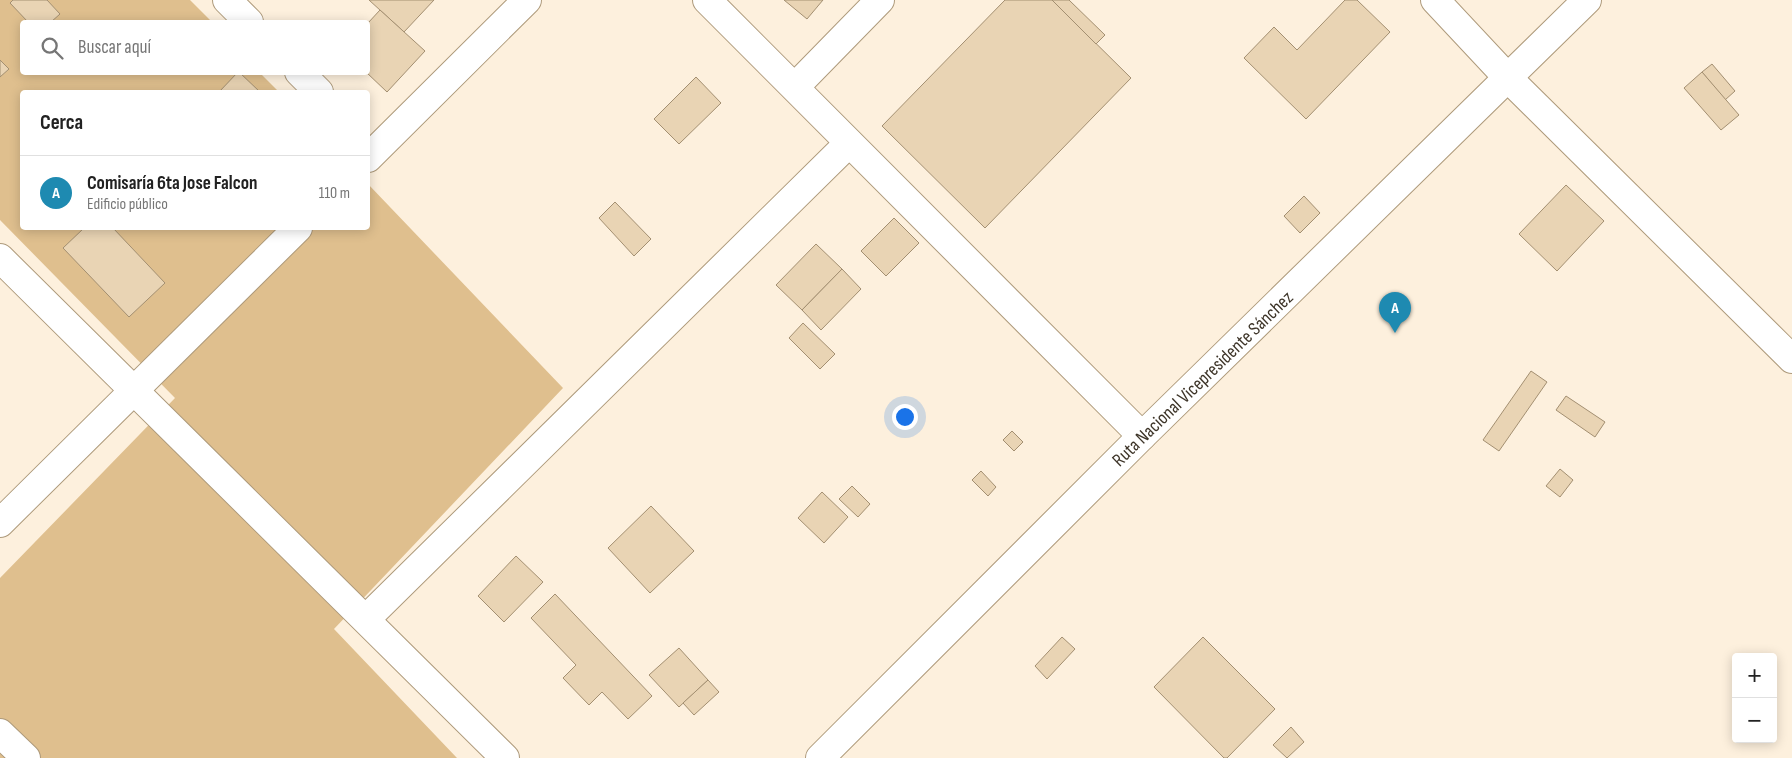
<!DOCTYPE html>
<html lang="es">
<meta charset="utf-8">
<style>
:root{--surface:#fff;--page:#f2f2f2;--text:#222;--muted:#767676;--line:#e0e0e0;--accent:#1e8ab1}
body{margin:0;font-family:"Sofia Sans Condensed",sans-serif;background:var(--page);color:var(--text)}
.controls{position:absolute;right:15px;bottom:15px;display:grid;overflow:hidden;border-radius:5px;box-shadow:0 2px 12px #0003}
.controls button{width:45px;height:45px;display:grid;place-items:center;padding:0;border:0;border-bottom:1px solid var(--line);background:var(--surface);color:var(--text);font:25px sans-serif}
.you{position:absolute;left:904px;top:416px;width:18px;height:18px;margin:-12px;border:4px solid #fff;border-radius:50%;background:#1a73e8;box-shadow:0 0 0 8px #1a73e833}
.badge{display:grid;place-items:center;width:32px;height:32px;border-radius:50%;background:var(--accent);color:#fff;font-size:16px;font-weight:700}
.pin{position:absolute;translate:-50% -41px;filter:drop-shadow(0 1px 2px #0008)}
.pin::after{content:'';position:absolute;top:26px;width:18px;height:15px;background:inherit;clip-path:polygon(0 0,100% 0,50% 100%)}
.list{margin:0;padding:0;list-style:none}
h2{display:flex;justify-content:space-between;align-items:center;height:65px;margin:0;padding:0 20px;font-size:21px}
h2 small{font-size:16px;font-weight:400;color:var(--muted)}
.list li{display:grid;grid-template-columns:32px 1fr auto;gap:15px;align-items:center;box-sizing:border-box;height:75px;padding:0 20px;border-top:1px solid var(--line)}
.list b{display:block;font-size:19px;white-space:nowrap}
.list p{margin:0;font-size:16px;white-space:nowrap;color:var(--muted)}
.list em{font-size:16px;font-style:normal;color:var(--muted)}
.icon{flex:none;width:28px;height:28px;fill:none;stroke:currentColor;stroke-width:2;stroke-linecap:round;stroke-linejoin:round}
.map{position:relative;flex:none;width:1792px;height:758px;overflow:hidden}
.search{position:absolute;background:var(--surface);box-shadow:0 2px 12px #0003;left:20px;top:20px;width:350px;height:55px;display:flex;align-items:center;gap:12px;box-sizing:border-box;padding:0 18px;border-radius:5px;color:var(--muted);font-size:19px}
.panel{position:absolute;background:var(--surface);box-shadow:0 2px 12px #0003;left:20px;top:90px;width:350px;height:140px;border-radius:5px}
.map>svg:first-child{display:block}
</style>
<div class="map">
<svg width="1792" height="758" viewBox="0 0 1792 758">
<rect width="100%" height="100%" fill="#fdf0dd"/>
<path fill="#dfbf8e" d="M 0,0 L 190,0 L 212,22 L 22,22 L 22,72 L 260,73 L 279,92 L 22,92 L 22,228 L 368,228 L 368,184 L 563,388 L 334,629 L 457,758 L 0,758 L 0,578 L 175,398 L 0,220 Z"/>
<g fill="#e9d4b4" stroke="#a38f71">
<path d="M 13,0 L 47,0 L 60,14 L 51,22 L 28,22 L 10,3 Z"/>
<path d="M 369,0 L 434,0 L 404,32 Z"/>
<path d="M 784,0 L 823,0 L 807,19 Z"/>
<path d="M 1005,0 L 1052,0 L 1131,78 L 985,228 L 882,126 Z"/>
<path d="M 1052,0 L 1069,0 L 1105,35 L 1096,44 Z"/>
<path d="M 1345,0 L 1357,0 L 1390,32 L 1306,119 L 1244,58 L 1274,27 L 1297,50 Z"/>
<path d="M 380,10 L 425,51 L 387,92 L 366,72 L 368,72 L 368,23 Z"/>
<path d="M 0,60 L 9,69 L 0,77 Z"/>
<path d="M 1712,64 L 1735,91 L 1725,100 L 1702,72 Z"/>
<path d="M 238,72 L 239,72 L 260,92 L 219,92 Z"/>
<path d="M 1702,72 L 1739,115 L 1721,130 L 1684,88 Z"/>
<path d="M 696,77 L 721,103 L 679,144 L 654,119 Z"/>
<path d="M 1566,185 L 1604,221 L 1557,271 L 1519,234 Z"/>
<path d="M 1304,196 L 1320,213 L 1300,233 L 1284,216 Z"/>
<path d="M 615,202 L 651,239 L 634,256 L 599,218 Z"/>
<path d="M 894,218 L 919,243 L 886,276 L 861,251 Z"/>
<path d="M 84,228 L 113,228 L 165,283 L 129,317 L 63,248 Z"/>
<path d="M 816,244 L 842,269 L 802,310 L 776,285 Z"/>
<path d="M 842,269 L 861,289 L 821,330 L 802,310 Z"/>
<path d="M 803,323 L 835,354 L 820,369 L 789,338 Z"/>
<path d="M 1531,371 L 1547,382 L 1499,451 L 1483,440 Z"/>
<path d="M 1566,396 L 1605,422 L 1595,437 L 1556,410 Z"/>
<path d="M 1012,431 L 1023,442 L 1014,451 L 1003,440 Z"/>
<path d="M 1560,469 L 1573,480 L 1560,497 L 1546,486 Z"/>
<path d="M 981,471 L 996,487 L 988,496 L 972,480 Z"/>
<path d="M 852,486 L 870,504 L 858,517 L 839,499 Z"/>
<path d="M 822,492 L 848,517 L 824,543 L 798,518 Z"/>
<path d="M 651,506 L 694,551 L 650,593 L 608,548 Z"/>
<path d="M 516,556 L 543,582 L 504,622 L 478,596 Z"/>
<path d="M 555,594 L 652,696 L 628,719 L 602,692 L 589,705 L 563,678 L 576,665 L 531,618 Z"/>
<path d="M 1062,637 L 1075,649 L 1047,679 L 1035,666 Z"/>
<path d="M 1203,637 L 1275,709 L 1227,758 L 1224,758 L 1154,687 Z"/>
<path d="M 679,648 L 708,680 L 679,707 L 649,675 Z"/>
<path d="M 708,680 L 719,692 L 694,715 L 683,703 Z"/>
<path d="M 1291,727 L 1304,742 L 1287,758 L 1273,745 Z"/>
</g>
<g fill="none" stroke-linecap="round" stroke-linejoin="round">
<defs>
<g id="minor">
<path d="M 227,0 L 249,22"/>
<path d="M 707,0 L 1142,436"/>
<path d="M 1435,0 L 1508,78 L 1792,359"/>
<path d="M 299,72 L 319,92"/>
<path d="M 795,87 L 880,0"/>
<path d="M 368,158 L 527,0"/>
<path d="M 0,258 L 505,758"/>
<path d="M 0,523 L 298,228"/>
<path d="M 366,619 L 849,143"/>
<path d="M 0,733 L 26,758"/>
</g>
<path id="highway" d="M 820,758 L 1142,436 L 1587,0"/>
</defs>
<use href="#minor" stroke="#ae9a7b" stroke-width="30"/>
<use href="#highway" stroke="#ae9a7b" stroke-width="30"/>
<use href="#minor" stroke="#fff" stroke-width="28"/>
<use href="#highway" stroke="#fff" stroke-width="28"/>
</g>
<g text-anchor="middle" stroke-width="4" stroke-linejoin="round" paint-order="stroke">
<g font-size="19" fill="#3e3529" stroke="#fff">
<text transform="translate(1202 378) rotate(-44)" y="7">Ruta Nacional Vicepresidente Sánchez</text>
</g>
</g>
</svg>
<div class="controls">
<button>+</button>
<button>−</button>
</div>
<div class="you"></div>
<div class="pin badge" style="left:1395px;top:333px">A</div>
<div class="search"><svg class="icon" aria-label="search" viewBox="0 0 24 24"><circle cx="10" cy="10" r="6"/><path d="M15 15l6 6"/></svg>Buscar aquí</div>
<section class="panel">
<h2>Cerca<small></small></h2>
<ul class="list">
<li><span class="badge">A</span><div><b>Comisaría 6ta Jose Falcon</b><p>Edificio público</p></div><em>110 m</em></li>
</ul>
</section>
</div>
